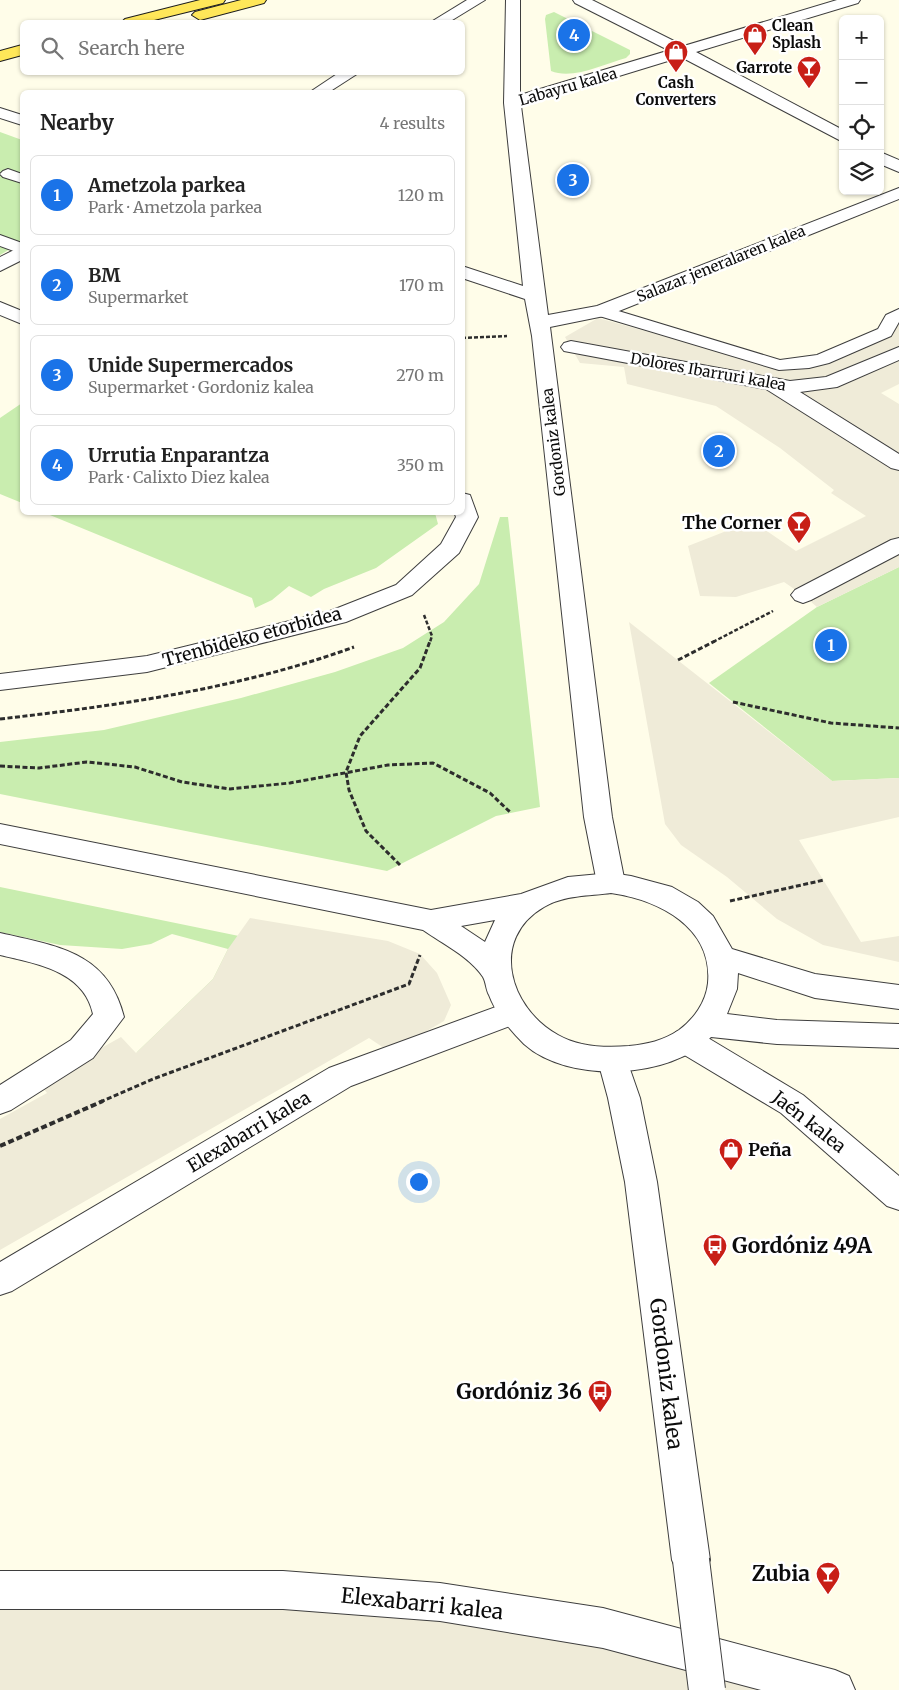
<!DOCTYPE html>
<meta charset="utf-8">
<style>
:root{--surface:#fff;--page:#f6f6f6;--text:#222;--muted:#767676;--line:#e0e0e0;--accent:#1a73e8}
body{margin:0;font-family:Merriweather,serif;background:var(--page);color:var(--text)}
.controls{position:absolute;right:15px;top:15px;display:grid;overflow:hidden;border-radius:8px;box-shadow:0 1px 4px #0004}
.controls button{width:45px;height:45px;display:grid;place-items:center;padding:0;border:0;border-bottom:1px solid var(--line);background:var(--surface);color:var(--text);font:25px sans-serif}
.you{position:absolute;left:418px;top:1181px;width:18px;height:18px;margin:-12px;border:4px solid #fff;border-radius:50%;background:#1a73e8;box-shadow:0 0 0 8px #1a73e833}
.badge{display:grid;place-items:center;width:32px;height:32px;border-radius:50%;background:var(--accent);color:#fff;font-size:16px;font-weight:700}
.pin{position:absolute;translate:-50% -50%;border:2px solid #fff;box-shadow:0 1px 5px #0006}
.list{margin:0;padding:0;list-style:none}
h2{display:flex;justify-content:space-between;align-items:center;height:65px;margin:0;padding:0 20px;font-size:21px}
h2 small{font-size:16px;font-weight:400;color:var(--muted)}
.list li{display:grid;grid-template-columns:32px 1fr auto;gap:15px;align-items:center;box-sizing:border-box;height:80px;margin:0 10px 10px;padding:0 10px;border:1px solid var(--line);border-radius:8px}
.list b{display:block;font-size:19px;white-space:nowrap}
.list p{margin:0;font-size:16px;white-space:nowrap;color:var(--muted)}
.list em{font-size:16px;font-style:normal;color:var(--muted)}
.icon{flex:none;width:28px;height:28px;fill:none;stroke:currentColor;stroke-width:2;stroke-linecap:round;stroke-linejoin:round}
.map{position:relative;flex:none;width:899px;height:1690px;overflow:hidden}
.search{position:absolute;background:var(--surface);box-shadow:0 1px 4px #0004;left:20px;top:20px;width:445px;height:55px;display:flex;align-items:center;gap:12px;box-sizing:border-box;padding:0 18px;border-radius:8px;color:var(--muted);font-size:19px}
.panel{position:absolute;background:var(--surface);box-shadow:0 1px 4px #0004;left:20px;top:90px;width:445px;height:425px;border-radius:8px}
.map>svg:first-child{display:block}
</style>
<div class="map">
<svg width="899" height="1690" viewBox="0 0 899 1690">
<rect width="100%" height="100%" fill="#fffde9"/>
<g fill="#c9edaf">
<path d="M 554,12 L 630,50 L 630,54 L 626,58 C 604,64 573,80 551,71 L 545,19 L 546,15 Z"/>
<path d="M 0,132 L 22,140 L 22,242 L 0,255 Z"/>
<path d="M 22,403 L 22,503 L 0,494 L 0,418 Z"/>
<path d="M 435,513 L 438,524 L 376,568 L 324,589 L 311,597 L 289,586 L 272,600 L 255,608 L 252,598 L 45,513 Z"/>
<path d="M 500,517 L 508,517 L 540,807 L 496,816 L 387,871 L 0,794 L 0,742 L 104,730 L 241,698 L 335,672 L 403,648 L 444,622 L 479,584 Z"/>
<path d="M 899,567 L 899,778 L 832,781 L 709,683 L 817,607 Z"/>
<path d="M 0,887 L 293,947 L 136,1053 L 213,979 L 228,949 L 172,934 L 151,944 L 122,949 L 60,945 L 0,932 Z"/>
</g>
<g fill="#efebd8">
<path d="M 598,318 L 776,367 L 887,334 L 899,323 L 899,384 L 881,393 L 899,404 L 899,567 L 817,607 L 803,595 L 784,582 L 736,597 L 700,596 L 688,546 L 752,521 L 796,551 L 866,516 L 831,493 L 834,490 L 780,448 L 716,406 L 627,384 L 624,367 L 580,363 L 565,337 Z"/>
<path d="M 629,622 L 832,781 L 899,778 L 899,817 L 799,840 L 861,942 L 899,936 L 899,962 L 823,945 L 777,919 L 727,877 L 681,845 L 665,824 Z"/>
<path d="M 250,918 L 388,941 L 420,954 L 437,973 L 451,1005 L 444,1021 L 413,1039 L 384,1048 L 369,1038 L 0,1250 L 0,1119 L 47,1093 L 39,1083 L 121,1037 L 136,1053 L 213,979 L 228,949 Z"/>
<path d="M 253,1605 L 413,1616 L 602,1646 L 780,1690 L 0,1690 L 0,1606 Z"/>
</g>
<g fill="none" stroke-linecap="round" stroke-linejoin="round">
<defs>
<g id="service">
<path d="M 8,169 L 22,174 L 22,183 L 3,177 L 0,174 L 3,171 Z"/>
<path d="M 0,235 L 22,243 L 22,254 L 0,246 Z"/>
<path d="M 602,306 L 780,360 L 817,355 L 878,329 L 886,315 L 899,309 L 899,322 L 891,336 L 829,363 L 809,368 L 779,370 L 596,315 L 594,311 L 596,307 Z"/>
</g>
<g id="pedestrian">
<path d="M 467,0 L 485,0 L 449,22 L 431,22 Z"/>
<path d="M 573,0 L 592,0 L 690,49 L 692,52 L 690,55 L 678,55 L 575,3 Z"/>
<path d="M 340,72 L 360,72 L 329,92 L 310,92 Z"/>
<path d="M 571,341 L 790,381 L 826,377 L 899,347 L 899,360 L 837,387 L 800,392 L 899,454 L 899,470 L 891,468 L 766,389 L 564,351 L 561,347 L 564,343 Z"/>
<path d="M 899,538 L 899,554 L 811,600 L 803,603 L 795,600 L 791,595 L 795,590 L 891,540 Z"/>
</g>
<g id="minor">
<path d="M 506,0 L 520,0 L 520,95 L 837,0 L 860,0 L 858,3 L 696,52 L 843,130 L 843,142 L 681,57 L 521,106 L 548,315 L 597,306 L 899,188 L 899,199 L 609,315 L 550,327 L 612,817 L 625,883 L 621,890 L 611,893 L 601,890 L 597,883 L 584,817 L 532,336 L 525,299 L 462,278 L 462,266 L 523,286 L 504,103 Z"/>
<path d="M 0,108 L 22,115 L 22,125 L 0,118 Z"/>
<path d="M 880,152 L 899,160 L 899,172 L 880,164 Z"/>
<path d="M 22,246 L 22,260 L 0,271 L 0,257 Z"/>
<path d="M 0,302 L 22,311 L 22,324 L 0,315 Z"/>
<path d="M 462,493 L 470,495 L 478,517 L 459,553 L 412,595 L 346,622 L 147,672 L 0,690 L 0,674 L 147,656 L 330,611 L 396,585 L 441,544 L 456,517 L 454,512 L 462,512 Z"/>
<path d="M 0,933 C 57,946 108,952 124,1017 L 93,1058 L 11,1110 L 0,1114 L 0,1085 L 71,1040 L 93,1014 C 84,971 37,964 0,955 Z"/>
<path d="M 512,1001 L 523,1005 L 527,1013 L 523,1021 L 351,1086 L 12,1291 L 0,1295 L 0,1262 L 329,1068 Z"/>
<path d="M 687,1029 L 698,1032 L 803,1095 L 899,1176 L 899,1210 L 887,1206 L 781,1113 L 676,1050 L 672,1041 L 676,1032 Z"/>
<path d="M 613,1048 L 624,1052 L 640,1098 L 657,1182 L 710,1560 L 704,1573 L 691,1579 L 678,1573 L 672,1560 L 625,1182 L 608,1098 L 598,1061 L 602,1052 Z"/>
<path d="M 0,1571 L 283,1571 L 440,1583 L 603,1608 L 835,1670 L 849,1676 L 855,1690 L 761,1690 L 603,1648 L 440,1621 L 283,1609 L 0,1609 Z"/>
</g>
<path id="tertiary" d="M 0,824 L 431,910 L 521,894 L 568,877 L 611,873 L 631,876 L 672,887 L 698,902 L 713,916 L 732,949 L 815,974 L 899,985 L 899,1009 L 815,998 L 738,973 L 737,989 L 727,1014 L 777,1020 L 899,1024 L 899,1048 L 777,1044 L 711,1037 C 671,1079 568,1084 524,1044 C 510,1030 496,1014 489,995 C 486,990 486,982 483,977 C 470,957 443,944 423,930 L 0,844 ZM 611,893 C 659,900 713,927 708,983 C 706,1002 694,1019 679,1030 C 663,1041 647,1044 629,1046 C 605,1048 579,1047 558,1035 C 509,1008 489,939 544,907 C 564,895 589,896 611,893 ZM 495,920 L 485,942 L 461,926 Z"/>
<g id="primary">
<path d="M 200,0 L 225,0 L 223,3 L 146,22 L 122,22 L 125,19 Z"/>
<path d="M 241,0 L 266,0 L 264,3 L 200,20 L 192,15 L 195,12 Z"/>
<path d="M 22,45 L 22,55 L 0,61 L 0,51 Z"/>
</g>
</defs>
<use href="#service" stroke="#3e3e3e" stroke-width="2"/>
<use href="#pedestrian" stroke="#3e3e3e" stroke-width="2"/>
<use href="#minor" stroke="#3e3e3e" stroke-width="2"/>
<use href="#tertiary" stroke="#3e3e3e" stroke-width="2"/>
<use href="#primary" stroke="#1c1c1c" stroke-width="2"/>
<g stroke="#2d2d2d" stroke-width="2.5" stroke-dasharray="4 2" stroke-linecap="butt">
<path d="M 462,338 L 507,336"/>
<path d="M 424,615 L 432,636 L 430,642"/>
<path d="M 713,642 L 773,611"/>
</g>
<g stroke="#2d2d2d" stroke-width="3" stroke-dasharray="5 2.5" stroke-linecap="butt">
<path d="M 678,660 L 715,641"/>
<path d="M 733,702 L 831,723 L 899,728"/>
<path d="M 0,719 C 121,705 239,689 354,647"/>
<path d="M 0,766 L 39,768 L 87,762 L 135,767 L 182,782 L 230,789 L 290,783 L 388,765 L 433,763 L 490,793 L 511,813"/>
<path d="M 400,865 L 366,831 L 349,790 L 346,772 L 360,736 L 420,668 L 430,641"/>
<path d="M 730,901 L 824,880"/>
<path d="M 100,1102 L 153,1079 L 409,984 L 420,955"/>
</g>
<path stroke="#2d2d2d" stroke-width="4" stroke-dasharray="6 3" stroke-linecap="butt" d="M 0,1146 L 103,1101"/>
<use href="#service" fill="#fff" fill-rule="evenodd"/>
<use href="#pedestrian" fill="#fff" fill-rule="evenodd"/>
<use href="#minor" fill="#fff" fill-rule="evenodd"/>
<use href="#tertiary" fill="#fff" fill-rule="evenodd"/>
<use href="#primary" fill="#ffe759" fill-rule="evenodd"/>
<defs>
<path id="minor-bridge" d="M 691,1560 L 707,1690"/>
</defs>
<use href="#minor-bridge" stroke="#3e3e3e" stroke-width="38" stroke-linecap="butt"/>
<use href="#minor-bridge" stroke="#fff" stroke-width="36"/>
</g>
<defs>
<symbol id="shop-pin" viewBox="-11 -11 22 30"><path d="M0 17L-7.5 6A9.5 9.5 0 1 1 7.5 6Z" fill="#c81f17" stroke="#fff"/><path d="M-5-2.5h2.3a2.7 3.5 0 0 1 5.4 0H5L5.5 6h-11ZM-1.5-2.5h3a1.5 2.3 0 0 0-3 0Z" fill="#fff"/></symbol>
<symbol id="bar-pin" viewBox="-11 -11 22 30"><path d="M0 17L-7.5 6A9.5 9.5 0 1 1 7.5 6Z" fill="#c81f17" stroke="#fff"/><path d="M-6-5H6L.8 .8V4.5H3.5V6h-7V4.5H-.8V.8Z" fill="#fff"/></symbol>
<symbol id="bus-pin" viewBox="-11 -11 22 30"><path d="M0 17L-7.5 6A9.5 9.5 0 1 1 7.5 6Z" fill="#c81f17" stroke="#fff"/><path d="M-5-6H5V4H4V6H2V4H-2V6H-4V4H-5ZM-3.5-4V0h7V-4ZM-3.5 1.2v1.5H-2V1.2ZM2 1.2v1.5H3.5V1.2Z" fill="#fff"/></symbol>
</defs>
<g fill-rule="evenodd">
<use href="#shop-pin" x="741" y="21" width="28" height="38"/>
<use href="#shop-pin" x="662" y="38" width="28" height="38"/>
<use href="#bar-pin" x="795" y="54" width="28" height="38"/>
<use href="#bar-pin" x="785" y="509" width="28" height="38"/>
<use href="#shop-pin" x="717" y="1136" width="28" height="38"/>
<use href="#bus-pin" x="701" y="1232" width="28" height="38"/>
<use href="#bus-pin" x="586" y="1378" width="28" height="38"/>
<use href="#bar-pin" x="814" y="1560" width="28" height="38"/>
</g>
<g text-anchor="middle" stroke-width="5" stroke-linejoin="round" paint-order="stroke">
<g font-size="15" font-weight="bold" fill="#0b0b0b" stroke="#fff" text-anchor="start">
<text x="772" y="31">Clean<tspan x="772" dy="17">Splash</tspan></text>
<text x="792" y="73" text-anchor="end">Garrote</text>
<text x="676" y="88" text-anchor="middle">Cash<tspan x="676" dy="17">Converters</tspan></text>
</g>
<g font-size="15" fill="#0b0b0b" stroke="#fff">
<text transform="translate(568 87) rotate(-16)" y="5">Labayru kalea</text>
<text transform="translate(721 264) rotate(-22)" y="5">Salazar jeneralaren kalea</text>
<text transform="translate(708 372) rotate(10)" y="5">Dolores Ibarruri kalea</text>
<text transform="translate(554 442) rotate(-97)" y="5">Gordoniz kalea</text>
</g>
<g font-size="18" font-weight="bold" fill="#0b0b0b" stroke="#fff" text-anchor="end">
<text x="782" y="529">The Corner</text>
<text x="748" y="1156" text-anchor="start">Peña</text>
</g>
<g font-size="18" fill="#0b0b0b" stroke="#fff">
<text transform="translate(252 637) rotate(-15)" y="6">Trenbideko etorbidea</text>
<text transform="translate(809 1122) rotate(38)" y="6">Jaén kalea</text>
<text transform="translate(249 1132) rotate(-31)" y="6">Elexabarri kalea</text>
</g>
<g font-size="21" font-weight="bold" fill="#0b0b0b" stroke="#fff" text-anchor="end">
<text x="732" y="1253" text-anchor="start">Gordóniz 49A</text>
<text x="582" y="1399">Gordóniz 36</text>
<text x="810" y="1581">Zubia</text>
</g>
<g font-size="21" fill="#0b0b0b" stroke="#fff">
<text transform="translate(666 1374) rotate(83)" y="7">Gordoniz kalea</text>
<text transform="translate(422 1604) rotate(6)" y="7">Elexabarri kalea</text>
</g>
</g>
</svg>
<div class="controls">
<button>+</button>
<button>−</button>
<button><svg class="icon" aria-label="locate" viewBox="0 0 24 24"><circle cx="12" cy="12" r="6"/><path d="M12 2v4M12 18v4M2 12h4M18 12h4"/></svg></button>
<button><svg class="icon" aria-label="layers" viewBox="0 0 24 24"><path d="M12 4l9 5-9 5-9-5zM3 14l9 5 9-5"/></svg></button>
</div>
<div class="you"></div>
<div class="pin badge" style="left:831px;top:645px">1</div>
<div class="pin badge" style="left:719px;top:451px">2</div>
<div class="pin badge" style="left:573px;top:180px">3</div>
<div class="pin badge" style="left:574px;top:35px">4</div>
<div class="search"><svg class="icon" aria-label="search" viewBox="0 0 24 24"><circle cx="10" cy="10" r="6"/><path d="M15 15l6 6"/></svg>Search here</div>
<section class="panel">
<h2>Nearby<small>4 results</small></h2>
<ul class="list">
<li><span class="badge">1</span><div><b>Ametzola parkea</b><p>Park · Ametzola parkea</p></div><em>120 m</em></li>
<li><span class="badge">2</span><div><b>BM</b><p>Supermarket</p></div><em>170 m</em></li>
<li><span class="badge">3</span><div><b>Unide Supermercados</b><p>Supermarket · Gordoniz kalea</p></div><em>270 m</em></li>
<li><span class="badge">4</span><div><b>Urrutia Enparantza</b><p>Park · Calixto Diez kalea</p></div><em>350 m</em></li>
</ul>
</section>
</div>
